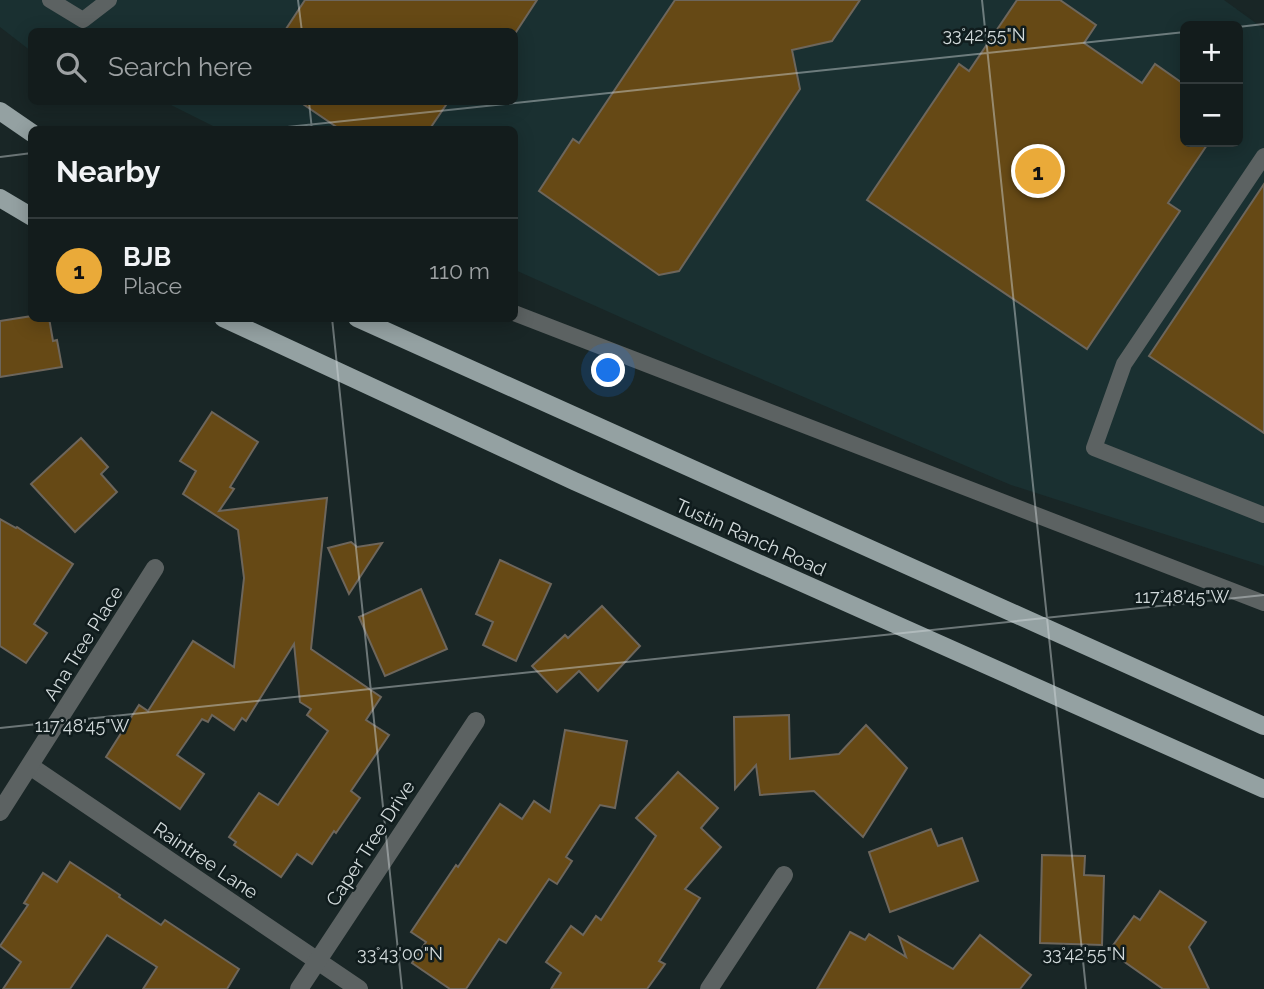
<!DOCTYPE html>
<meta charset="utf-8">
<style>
:root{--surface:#131c1c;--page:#1c2525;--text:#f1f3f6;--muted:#9da1a3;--line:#323a3b;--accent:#eaaa39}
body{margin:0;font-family:Raleway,sans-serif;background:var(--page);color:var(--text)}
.controls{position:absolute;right:21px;top:21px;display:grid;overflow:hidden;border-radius:10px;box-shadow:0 4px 18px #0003}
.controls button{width:63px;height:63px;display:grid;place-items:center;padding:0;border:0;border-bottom:2px solid var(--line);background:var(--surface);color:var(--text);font:35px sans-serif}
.you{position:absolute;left:609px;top:371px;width:24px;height:24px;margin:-18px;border:5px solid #fff;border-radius:50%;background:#1a73e8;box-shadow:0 0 0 10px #1a73e833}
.badge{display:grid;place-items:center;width:46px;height:46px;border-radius:50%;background:var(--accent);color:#111;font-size:23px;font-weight:700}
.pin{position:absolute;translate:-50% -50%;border:4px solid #fff;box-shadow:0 2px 7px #0006}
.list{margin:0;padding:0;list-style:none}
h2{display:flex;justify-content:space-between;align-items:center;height:91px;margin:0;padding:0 28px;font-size:30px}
h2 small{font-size:23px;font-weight:400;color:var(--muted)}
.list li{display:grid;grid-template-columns:46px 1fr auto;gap:21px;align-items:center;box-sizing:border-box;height:105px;padding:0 28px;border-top:2px solid var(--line)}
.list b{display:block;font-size:26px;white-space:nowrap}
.list p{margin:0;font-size:23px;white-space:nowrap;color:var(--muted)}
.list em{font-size:23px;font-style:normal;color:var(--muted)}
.icon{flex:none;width:38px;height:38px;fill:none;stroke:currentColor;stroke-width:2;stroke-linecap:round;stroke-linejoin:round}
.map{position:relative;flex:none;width:1264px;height:989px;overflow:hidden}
.search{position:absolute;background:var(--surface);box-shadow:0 4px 18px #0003;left:28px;top:28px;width:490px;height:77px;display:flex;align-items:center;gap:18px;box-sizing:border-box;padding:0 24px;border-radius:10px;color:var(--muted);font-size:26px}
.panel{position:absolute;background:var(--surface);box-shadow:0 4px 18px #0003;left:28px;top:126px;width:490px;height:196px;border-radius:10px}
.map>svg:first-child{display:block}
</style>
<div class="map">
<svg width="1264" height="989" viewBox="0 0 1264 989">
<rect width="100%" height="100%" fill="#192626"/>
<path fill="#1a3031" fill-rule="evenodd" d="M 0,0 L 1224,0 L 1264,29 L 1264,566 L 1011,485 L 705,355 L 515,270 L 514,130 L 219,129 L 165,102 L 514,102 L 514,32 L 32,32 L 31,51 L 0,27 ZM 1185,26 L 1238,26 L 1238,142 L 1185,142 Z"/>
<g fill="#664915" stroke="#6d665c" stroke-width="2">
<path d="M 305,0 L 537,0 L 516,32 L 284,32 Z"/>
<path d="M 675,0 L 860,0 L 832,41 L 792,50 L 800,89 L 679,271 L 659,275 L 539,191 L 573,139 L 579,143 Z"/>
<path d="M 1017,0 L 1060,0 L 1096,25 L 1084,43 L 1142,83 L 1155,64 L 1185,85 L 1185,142 L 1209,142 L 1168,203 L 1180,211 L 1087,349 L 867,200 L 959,64 L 969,71 Z"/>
<path d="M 300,102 L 448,102 L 429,130 L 341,130 Z"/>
<path d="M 1264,184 L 1264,433 L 1149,356 Z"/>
<path d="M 32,316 L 32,318 L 49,318 L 53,341 L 57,340 L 62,367 L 0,377 L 0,321 Z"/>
<path d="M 212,412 L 258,442 L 230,487 L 234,489 L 219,511 L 327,498 L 311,649 L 381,697 L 366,720 L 389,735 L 351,791 L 360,798 L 336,833 L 334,831 L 312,864 L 297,854 L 281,877 L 234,845 L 236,842 L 229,837 L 259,793 L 278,805 L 328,731 L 307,715 L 311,709 L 300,702 L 294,644 L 246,721 L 242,718 L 234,730 L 212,715 L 208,722 L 202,719 L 177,755 L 204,774 L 180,809 L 106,757 L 139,705 L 148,711 L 193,641 L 234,667 L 244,578 L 238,530 L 183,494 L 196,471 L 180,461 Z"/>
<path d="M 81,438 L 108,467 L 101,474 L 117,492 L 75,532 L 31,484 Z"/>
<path d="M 0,519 L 16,528 L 17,527 L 73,564 L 34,624 L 47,633 L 26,663 L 0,646 Z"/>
<path d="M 351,542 L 357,547 L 382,543 L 349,594 L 328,548 Z"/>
<path d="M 500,560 L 551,584 L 516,661 L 483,645 L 493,622 L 476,614 Z"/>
<path d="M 421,589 L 447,649 L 385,676 L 359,617 Z"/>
<path d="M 602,606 L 640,646 L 598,691 L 579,671 L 557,692 L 532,666 L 565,635 L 568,638 Z"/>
<path d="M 789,715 L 790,759 L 839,754 L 866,725 L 907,768 L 863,837 L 814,791 L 760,795 L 756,765 L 735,789 L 734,717 Z"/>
<path d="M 565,730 L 627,741 L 615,808 L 600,805 L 566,857 L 572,861 L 557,884 L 549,879 L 506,943 L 499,939 L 466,989 L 450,989 L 412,963 L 426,942 L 411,932 L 456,865 L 458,867 L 500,804 L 522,819 L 534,801 L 550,812 Z"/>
<path d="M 678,772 L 718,808 L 701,828 L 721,847 L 685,889 L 700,898 L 659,961 L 665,964 L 647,989 L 551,989 L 561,973 L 546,962 L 571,926 L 583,935 L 596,916 L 601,920 L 656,836 L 636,818 Z"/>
<path d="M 931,829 L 938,846 L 962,838 L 978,881 L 890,912 L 869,852 Z"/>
<path d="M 1042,855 L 1085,856 L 1084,875 L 1104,876 L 1102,945 L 1040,943 Z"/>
<path d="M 70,862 L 120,895 L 119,897 L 161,925 L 165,920 L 239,969 L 227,989 L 143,989 L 157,967 L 107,935 L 70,989 L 3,989 L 21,962 L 0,946 L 28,905 L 24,903 L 43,873 L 57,882 Z"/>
<path d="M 1160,891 L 1206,922 L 1189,947 L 1209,989 L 1163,989 L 1109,951 L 1134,916 L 1140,920 Z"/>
<path d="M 850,932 L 865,940 L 869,934 L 906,957 L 899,937 L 953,969 L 980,935 L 1031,975 L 1020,989 L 817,989 Z"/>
</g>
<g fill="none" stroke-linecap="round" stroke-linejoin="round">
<g stroke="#5c6262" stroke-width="16">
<path d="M 50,0 L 83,20 L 109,0"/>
<path d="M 1264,156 L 1124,364 L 1094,448 L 1264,515"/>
<path d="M 514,313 L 1264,603"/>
</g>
<g stroke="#5c6262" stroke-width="18">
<path d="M 30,766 L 359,989"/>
<path d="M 0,812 L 155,568"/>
<path d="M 299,989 L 476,721"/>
<path d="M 709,989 L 784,875"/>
</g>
<g stroke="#94a1a2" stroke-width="18">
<path d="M 0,111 L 32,133"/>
<path d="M 0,198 L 32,217"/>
<path d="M 223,318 L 574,481 L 1264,789"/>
<path d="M 357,318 L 1264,726"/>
</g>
</g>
<path fill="none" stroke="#d2dadb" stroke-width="2" stroke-opacity="0.45" d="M 298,0 L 302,32M 982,0 L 1086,989M 1238,27 L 1264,24M 309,102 L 312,130M 259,130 L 1185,32M 0,157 L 32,153M 332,318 L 402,989M 0,728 L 1264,595"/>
<g text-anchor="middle" stroke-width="5" stroke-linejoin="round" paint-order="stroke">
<g font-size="19" fill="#d2dadb" stroke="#101c1d">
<text transform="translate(751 537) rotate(24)" y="7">Tustin Ranch Road</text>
<text transform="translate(83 643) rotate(-58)" y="7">Ana Tree Place</text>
<text transform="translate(370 843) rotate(-57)" y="7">Caper Tree Drive</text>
<text transform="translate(206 860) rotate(34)" y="7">Raintree Lane</text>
</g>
</g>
<g font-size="18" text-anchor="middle" fill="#d2dadb" stroke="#101c1d" stroke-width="5" stroke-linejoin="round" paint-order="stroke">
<text x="984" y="41">33°42'55"N</text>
<text x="1182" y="603">117°48'45"W</text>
<text x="82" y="732">117°48'45"W</text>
<text x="400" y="960">33°43'00"N</text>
<text x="1084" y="960">33°42'55"N</text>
</g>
</svg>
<div class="controls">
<button>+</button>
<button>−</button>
</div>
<div class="you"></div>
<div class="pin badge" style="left:1038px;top:171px">1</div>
<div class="search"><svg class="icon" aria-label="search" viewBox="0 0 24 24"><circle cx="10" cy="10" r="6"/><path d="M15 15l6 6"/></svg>Search here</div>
<section class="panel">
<h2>Nearby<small></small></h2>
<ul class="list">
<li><span class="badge">1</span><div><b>BJB</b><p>Place</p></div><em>110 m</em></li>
</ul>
</section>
</div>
